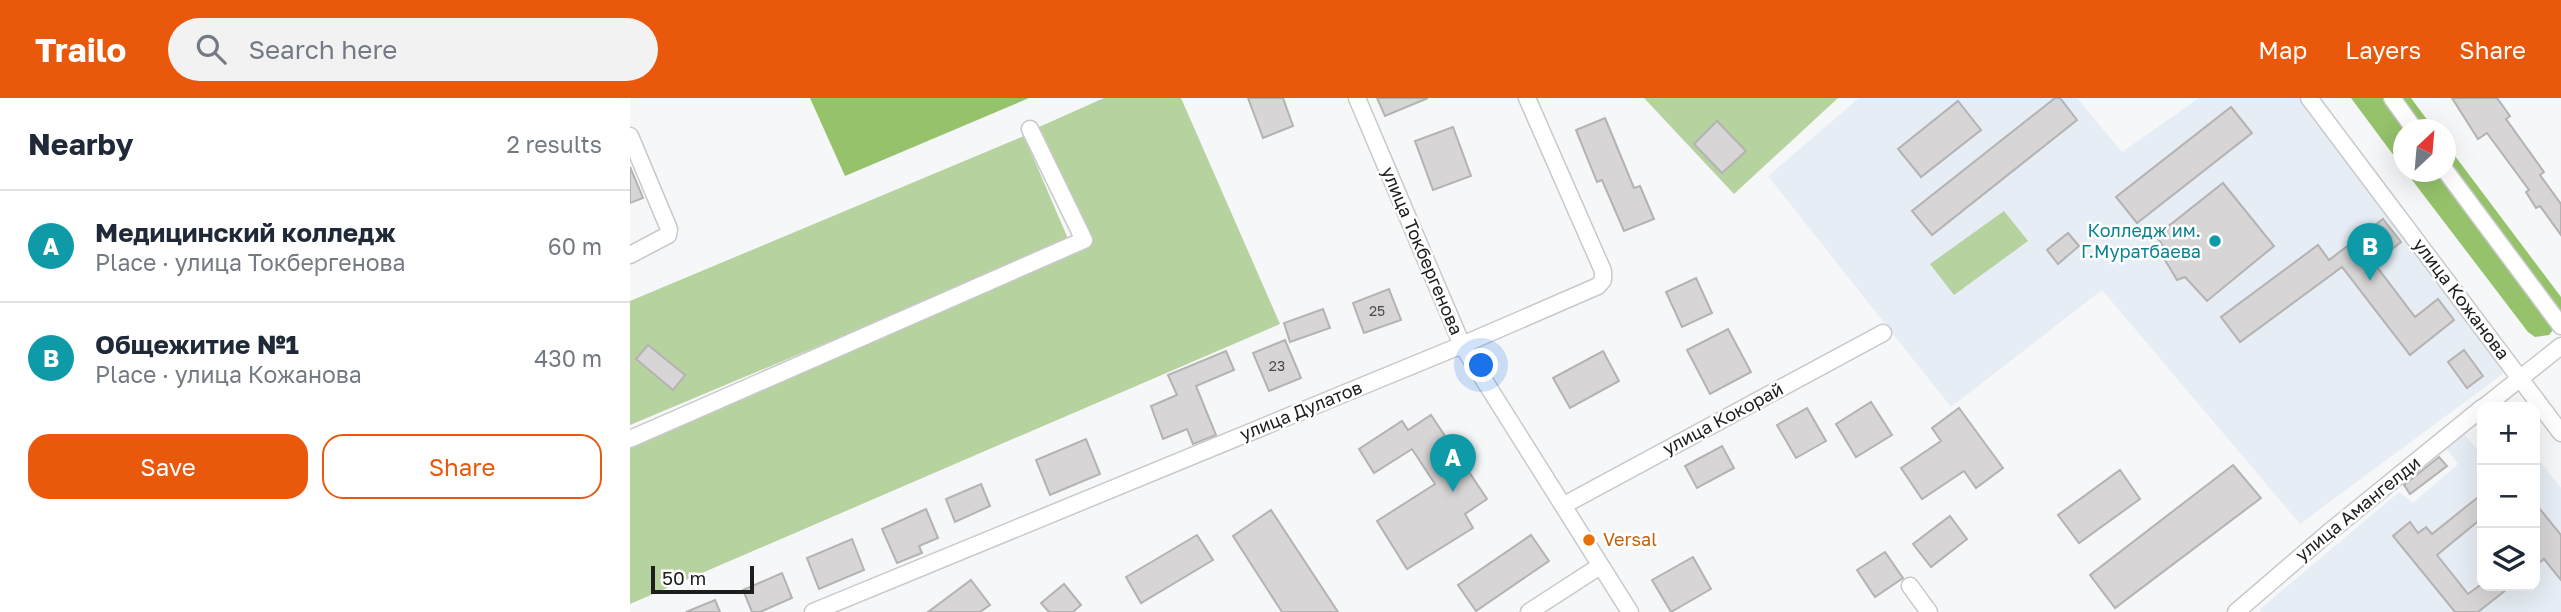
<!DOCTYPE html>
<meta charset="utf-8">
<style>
:root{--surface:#fff;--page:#f2f2f3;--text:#1f2937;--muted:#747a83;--line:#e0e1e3;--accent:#ea580c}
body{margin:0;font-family:"Golos Text",sans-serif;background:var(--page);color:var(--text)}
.controls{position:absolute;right:21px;bottom:21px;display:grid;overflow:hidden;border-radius:14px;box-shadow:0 7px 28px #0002}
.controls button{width:63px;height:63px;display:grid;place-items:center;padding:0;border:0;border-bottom:2px solid var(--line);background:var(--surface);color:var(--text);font:35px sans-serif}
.compass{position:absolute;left:1763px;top:21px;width:63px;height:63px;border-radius:50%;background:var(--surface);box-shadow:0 7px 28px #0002;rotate:26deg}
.scale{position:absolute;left:21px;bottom:18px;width:103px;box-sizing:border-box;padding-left:7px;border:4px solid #1d1e1e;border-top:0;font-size:19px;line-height:24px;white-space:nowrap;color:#1d1e1e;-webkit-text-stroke:5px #fff;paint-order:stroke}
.you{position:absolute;left:852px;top:268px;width:24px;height:24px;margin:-18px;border:5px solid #fff;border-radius:50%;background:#1a73e8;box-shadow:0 0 0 10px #1a73e833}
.badge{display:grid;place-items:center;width:46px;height:46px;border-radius:50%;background:var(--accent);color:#fff;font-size:23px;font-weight:700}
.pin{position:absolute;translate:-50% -58px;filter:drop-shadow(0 2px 4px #0008)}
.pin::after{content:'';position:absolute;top:37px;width:24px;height:21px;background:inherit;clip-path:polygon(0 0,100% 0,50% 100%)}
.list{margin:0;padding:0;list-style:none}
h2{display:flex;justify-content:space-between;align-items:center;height:91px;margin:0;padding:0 28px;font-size:30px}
h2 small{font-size:23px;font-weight:400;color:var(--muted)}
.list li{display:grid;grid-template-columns:46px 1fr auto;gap:21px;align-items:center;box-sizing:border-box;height:112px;padding:0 28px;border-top:2px solid var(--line)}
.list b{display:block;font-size:26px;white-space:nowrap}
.list p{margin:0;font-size:23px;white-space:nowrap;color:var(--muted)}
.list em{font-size:23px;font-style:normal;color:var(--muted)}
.actions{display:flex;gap:14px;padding:21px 28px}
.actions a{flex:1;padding:16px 0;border:2px solid var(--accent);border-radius:21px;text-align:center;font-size:24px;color:var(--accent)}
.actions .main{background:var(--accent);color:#fff}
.icon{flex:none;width:38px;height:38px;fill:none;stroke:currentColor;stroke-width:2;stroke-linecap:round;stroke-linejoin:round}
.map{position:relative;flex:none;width:1931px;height:514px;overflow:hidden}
header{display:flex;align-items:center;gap:42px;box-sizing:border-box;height:98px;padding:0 35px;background:var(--accent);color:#fff}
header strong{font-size:33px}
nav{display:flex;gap:38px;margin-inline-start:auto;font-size:24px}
.search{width:490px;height:63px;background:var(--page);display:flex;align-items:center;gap:18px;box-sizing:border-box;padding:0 24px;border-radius:38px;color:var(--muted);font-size:26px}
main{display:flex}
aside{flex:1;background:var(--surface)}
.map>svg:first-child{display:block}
</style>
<header>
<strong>Trailo</strong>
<div class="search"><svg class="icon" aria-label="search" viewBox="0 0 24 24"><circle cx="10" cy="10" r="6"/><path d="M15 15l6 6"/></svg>Search here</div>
<nav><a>Map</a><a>Layers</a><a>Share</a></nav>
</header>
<main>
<aside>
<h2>Nearby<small>2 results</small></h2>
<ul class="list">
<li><span class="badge" style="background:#0f9aa8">A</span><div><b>Медицинский колледж</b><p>Place · улица Токбергенова</p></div><em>60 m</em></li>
<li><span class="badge" style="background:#0f9aa8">B</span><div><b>Общежитие №1</b><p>Place · улица Кожанова</p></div><em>430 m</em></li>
</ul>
<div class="actions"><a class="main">Save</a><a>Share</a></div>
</aside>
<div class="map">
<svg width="1931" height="514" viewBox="0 0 1931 514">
<rect width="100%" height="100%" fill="#f6f7f8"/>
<g fill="#e7edf4">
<path d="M 1229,0 L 1447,0 L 1492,54 L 1569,0 L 1680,0 L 1882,269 L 1670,426 L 1472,192 L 1321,309 L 1138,78 Z"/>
<path d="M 1834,336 L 1852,357 L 1852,488 L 1905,488 L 1905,361 L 1908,361 L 1931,390 L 1931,514 L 1631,514 L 1629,512 L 1769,394 L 1783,405 L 1828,366 L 1816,350 Z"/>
</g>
<g fill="#b6d29f">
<path d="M 474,0 L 551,0 L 650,226 L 0,506 L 0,348 L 462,146 L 409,29 Z"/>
<path d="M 1014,0 L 1208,0 L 1104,96 Z"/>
<path d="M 394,38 L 439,143 L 0,327 L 0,203 Z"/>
<path d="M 1374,113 L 1398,143 L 1324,197 L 1300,166 Z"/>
</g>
<g fill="#95c26b">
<path d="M 180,0 L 399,0 L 215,78 Z"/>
<path d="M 1721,0 L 1781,0 L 1804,31 L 1773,32 L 1773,70 Z"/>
<path d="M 1816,46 L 1931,199 L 1931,222 L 1919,237 L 1905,239 L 1898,234 L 1776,74 L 1815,74 Z"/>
</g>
<g fill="#d7d5d5" stroke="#b4b2b2" stroke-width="2">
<path d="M 618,0 L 653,0 L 663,28 L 633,40 Z"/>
<path d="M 747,0 L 798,0 L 755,18 Z"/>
<path d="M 1425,0 L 1430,0 L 1447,22 L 1302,137 L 1282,113 Z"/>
<path d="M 1822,0 L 1867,0 L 1880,18 L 1876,21 L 1914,74 L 1910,77 L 1931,106 L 1931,137 L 1910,108 L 1906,110 L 1896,94 L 1899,92 L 1857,35 L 1848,41 Z"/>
<path d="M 1328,3 L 1351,32 L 1291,79 L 1268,51 Z"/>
<path d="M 1601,9 L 1622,35 L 1507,125 L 1486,99 Z"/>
<path d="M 975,20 L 1004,90 L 1010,88 L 1024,121 L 994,133 L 972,82 L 967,84 L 946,32 Z"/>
<path d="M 1087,23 L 1116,53 L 1092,75 L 1064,46 Z"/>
<path d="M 823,29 L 841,78 L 803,92 L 785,43 Z"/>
<path d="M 0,69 L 13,100 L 0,105 Z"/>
<path d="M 1593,85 L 1644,148 L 1577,203 L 1555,179 L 1547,182 L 1535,162 L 1538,155 L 1526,138 Z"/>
<path d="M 1753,121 L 1771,144 L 1744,165 L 1785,219 L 1808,201 L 1824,222 L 1780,257 L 1712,169 L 1610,244 L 1591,219 L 1688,147 L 1699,162 Z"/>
<path d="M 1438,135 L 1449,148 L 1428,166 L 1417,152 Z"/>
<path d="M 1066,180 L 1082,215 L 1052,229 L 1036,194 Z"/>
<path d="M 759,191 L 771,222 L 734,235 L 723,205 Z"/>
<path d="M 693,211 L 700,230 L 660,244 L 654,225 Z"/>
<path d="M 1098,231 L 1121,274 L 1080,296 L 1057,252 Z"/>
<path d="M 655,242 L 671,280 L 639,293 L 623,255 Z"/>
<path d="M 18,247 L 55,277 L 43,292 L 6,261 Z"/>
<path d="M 1834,252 L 1853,278 L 1837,290 L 1818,264 Z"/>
<path d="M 596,253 L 604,272 L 566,288 L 586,337 L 563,346 L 557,331 L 533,341 L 521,308 L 547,297 L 538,277 Z"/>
<path d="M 973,253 L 989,283 L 940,310 L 923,280 Z"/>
<path d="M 1241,304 L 1262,337 L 1226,359 L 1206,326 Z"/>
<path d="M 1177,310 L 1196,343 L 1166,360 L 1147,327 Z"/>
<path d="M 1329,310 L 1373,370 L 1346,390 L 1334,373 L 1292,401 L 1271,370 L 1311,343 L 1302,330 Z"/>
<path d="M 801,317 L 857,401 L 835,416 L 843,430 L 777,471 L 747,423 L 805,386 L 782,351 L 744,375 L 729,351 L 772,323 L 778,332 Z"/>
<path d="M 456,341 L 470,376 L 420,397 L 406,362 Z"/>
<path d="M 1092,348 L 1104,370 L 1067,390 L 1055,368 Z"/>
<path d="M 1809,359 L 1817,368 L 1780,396 L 1774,387 Z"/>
<path d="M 1603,367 L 1631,400 L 1485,510 L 1460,477 Z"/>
<path d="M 1490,372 L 1510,401 L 1449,445 L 1428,417 Z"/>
<path d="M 351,386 L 360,408 L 325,424 L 316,401 Z"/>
<path d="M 1852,396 L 1852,420 L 1807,457 L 1838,496 L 1849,488 L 1881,488 L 1848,514 L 1825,514 L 1763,438 L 1780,424 L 1788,435 L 1796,429 L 1802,436 Z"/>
<path d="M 1905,405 L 1931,437 L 1931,482 L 1914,461 L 1905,468 Z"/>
<path d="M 296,411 L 308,440 L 289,448 L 292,455 L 267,465 L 252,431 Z"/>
<path d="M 641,412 L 708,514 L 652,514 L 603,438 Z"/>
<path d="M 1320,418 L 1337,441 L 1301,469 L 1283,446 Z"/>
<path d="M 567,437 L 583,462 L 511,505 L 496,479 Z"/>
<path d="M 901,437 L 919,463 L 846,513 L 828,487 Z"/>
<path d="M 222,441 L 234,472 L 189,491 L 177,460 Z"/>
<path d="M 1255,454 L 1273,480 L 1245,499 L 1227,472 Z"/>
<path d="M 1063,459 L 1081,491 L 1041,514 L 1022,482 Z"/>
<path d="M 152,475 L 162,500 L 130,514 L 122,514 L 113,492 Z"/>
<path d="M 341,482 L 360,507 L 350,514 L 298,514 Z"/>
<path d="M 434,486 L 451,507 L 443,514 L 419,514 L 411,505 Z"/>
<path d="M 85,502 L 90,514 L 56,514 Z"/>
</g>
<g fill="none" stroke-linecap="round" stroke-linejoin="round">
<defs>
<g id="minor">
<path d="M 727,0 L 832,247 L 1000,514"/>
<path d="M 1679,0 L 1931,335"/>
<path d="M 1762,0 L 1785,32"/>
<path d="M 0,38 L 39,131 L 38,137 L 0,157"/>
<path d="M 1815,72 L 1931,228"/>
<path d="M 1854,309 L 1931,248"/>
<path d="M 0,341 L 454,142 L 400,31"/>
<path d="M 934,407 L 1253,235"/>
<path d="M 1280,488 L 1299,514"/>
<path d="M 183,514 L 832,247 L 968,188 L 973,182 L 973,173 L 897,0"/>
<path d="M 899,514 L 970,468"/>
<path d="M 1606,514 L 1698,435 L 1852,310"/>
</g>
</defs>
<use href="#minor" stroke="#c8c9ca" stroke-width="19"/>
<use href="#minor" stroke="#fff" stroke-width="16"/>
</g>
<circle fill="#0f9aa8" stroke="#fff" stroke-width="2.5" cx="1585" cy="143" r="7"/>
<circle fill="#e8710a" stroke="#fff" stroke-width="2.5" cx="959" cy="442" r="7"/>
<g text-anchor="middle" stroke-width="5" stroke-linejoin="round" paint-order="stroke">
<g font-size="14" fill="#4c4c4c">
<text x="747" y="218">25</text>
<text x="647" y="273">23</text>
</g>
<g font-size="18" fill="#0d838f" stroke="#fff" text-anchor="end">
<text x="1571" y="139">Колледж им.<tspan x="1571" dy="21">Г.Муратбаева</tspan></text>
</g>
<g font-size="18" fill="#1d1e1e" stroke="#fff">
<text transform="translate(792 153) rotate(67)" y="6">улица Токбергенова</text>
<text transform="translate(1831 201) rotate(53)" y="6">улица Кожанова</text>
<text transform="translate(671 313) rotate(-22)" y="6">улица Дулатов</text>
<text transform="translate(1093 321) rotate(-28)" y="6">улица Кокорай</text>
<text transform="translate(1728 411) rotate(-39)" y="6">улица Амангелди</text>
</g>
<g font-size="18" fill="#c56008" stroke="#fff" text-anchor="start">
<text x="973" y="448">Versal</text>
</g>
</g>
</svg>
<div class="controls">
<button>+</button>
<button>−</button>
<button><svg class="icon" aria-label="layers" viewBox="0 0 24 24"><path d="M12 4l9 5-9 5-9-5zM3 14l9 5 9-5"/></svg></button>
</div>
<svg class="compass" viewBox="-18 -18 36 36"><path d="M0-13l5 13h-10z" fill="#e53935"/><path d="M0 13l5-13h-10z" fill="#747a83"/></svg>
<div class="scale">50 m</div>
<div class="you"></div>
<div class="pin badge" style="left:823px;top:394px;background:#0f9aa8">A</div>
<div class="pin badge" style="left:1740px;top:183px;background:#0f9aa8">B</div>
</div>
</main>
